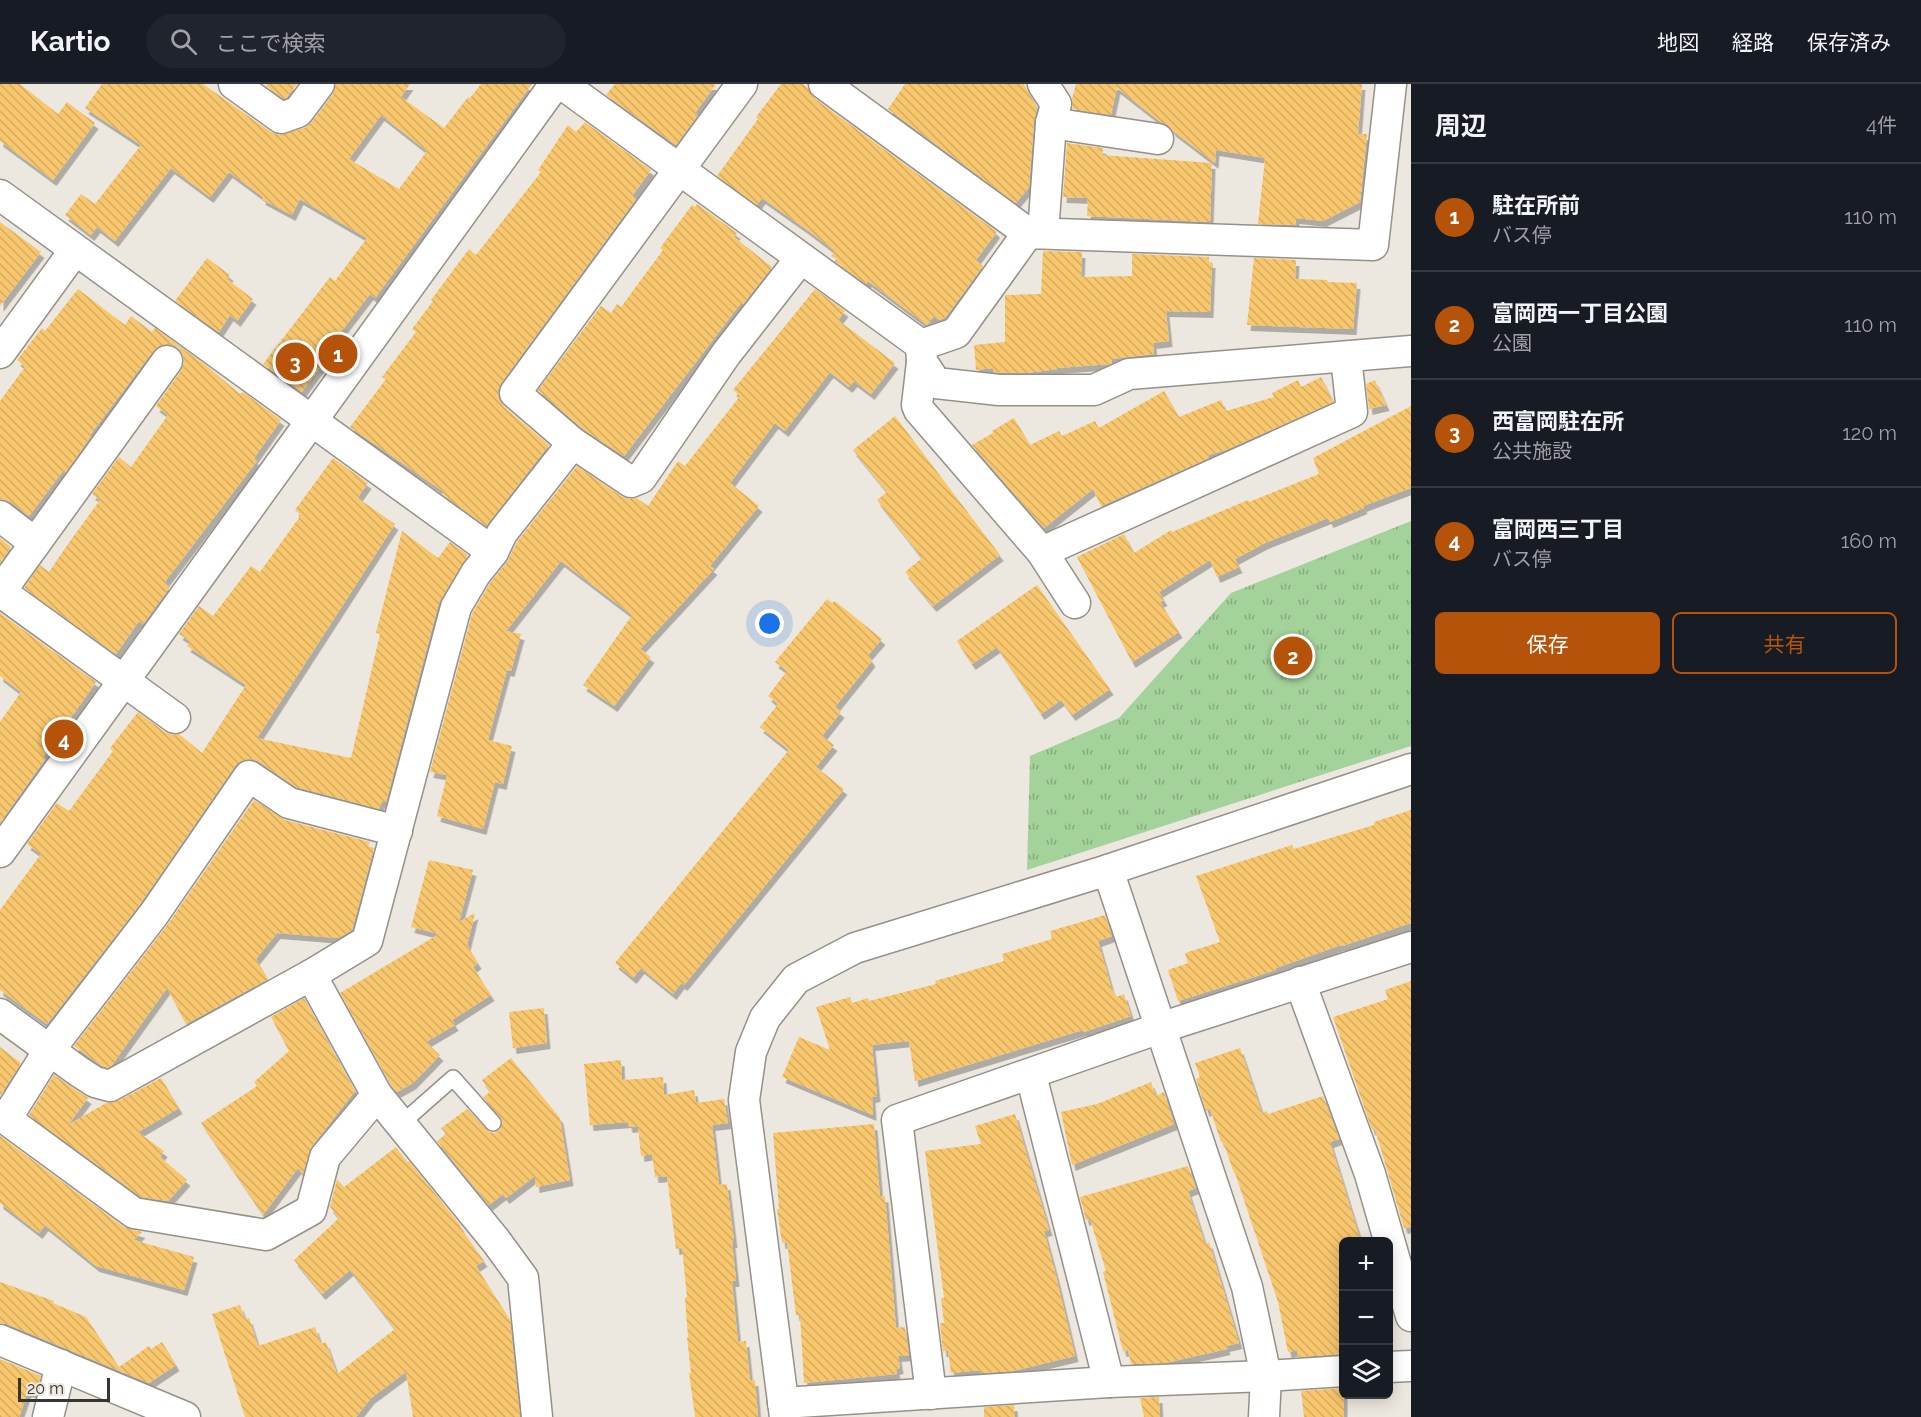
<!DOCTYPE html>
<html lang="ja">
<meta charset="utf-8">
<style>
:root{--surface:#171b24;--page:#20242c;--text:#f1f3f6;--muted:#9ea1a6;--line:#363941;--accent:#b45309}
body{margin:0;font-family:Raleway,"Noto Sans JP",sans-serif;background:var(--page);color:var(--text)}
.controls{position:absolute;right:18px;bottom:18px;display:grid;overflow:hidden;border-radius:9px;box-shadow:0 3px 15px #0003}
.controls button{width:54px;height:54px;display:grid;place-items:center;padding:0;border:0;border-bottom:2px solid var(--line);background:var(--surface);color:var(--text);font:30px sans-serif}
.scale{position:absolute;left:18px;bottom:15px;width:92px;box-sizing:border-box;padding-left:6px;border:3px solid #373532;border-top:0;font-size:16px;line-height:21px;white-space:nowrap;color:#373532;-webkit-text-stroke:4px #ede8df;paint-order:stroke}
.you{position:absolute;left:770px;top:540px;width:21px;height:21px;margin:-15px;border:4px solid #fff;border-radius:50%;background:#1a73e8;box-shadow:0 0 0 9px #1a73e833}
.badge{display:grid;place-items:center;width:39px;height:39px;border-radius:50%;background:var(--accent);color:#fff;font-size:20px;font-weight:700}
.pin{position:absolute;translate:-50% -50%;border:3px solid #fff;box-shadow:0 2px 6px #0006}
.list{margin:0;padding:0;list-style:none}
h2{display:flex;justify-content:space-between;align-items:center;height:78px;margin:0;padding:0 24px;font-size:26px}
h2 small{font-size:20px;font-weight:400;color:var(--muted)}
.list li{display:grid;grid-template-columns:39px 1fr auto;gap:18px;align-items:center;box-sizing:border-box;height:108px;padding:0 24px;border-top:2px solid var(--line)}
.list b{display:block;font-size:22px;white-space:nowrap}
.list p{margin:0;font-size:20px;white-space:nowrap;color:var(--muted)}
.list em{font-size:20px;font-style:normal;color:var(--muted)}
.actions{display:flex;gap:12px;padding:18px 24px}
.actions a{flex:1;padding:14px 0;border:2px solid var(--accent);border-radius:9px;text-align:center;font-size:21px;color:var(--accent)}
.actions .main{background:var(--accent);color:#fff}
.icon{flex:none;width:33px;height:33px;fill:none;stroke:currentColor;stroke-width:2;stroke-linecap:round;stroke-linejoin:round}
.map{position:relative;flex:none;width:1411px;height:1333px;overflow:hidden}
header{display:flex;align-items:center;gap:36px;box-sizing:border-box;height:84px;padding:0 30px;background:var(--surface);border-bottom:2px solid var(--line)}
header strong{font-size:28px}
nav{display:flex;gap:33px;margin-inline-start:auto;font-size:21px}
.search{width:420px;height:54px;background:var(--page);display:flex;align-items:center;gap:15px;box-sizing:border-box;padding:0 21px;border-radius:33px;color:var(--muted);font-size:22px}
main{display:flex}
aside{flex:1;background:var(--surface)}
.map>svg:first-child{display:block}
</style>
<header>
<strong>Kartio</strong>
<div class="search"><svg class="icon" aria-label="search" viewBox="0 0 24 24"><circle cx="10" cy="10" r="6"/><path d="M15 15l6 6"/></svg>ここで検索</div>
<nav><a>地図</a><a>経路</a><a>保存済み</a></nav>
</header>
<main>
<div class="map">
<svg width="1411" height="1333" viewBox="0 0 1411 1333">
<defs>
<pattern id="park-tufts" width="24" height="20" patternUnits="userSpaceOnUse" patternTransform="scale(1.5)"><rect width="24" height="20" fill="#a3d29a"/><path d="M3 7l-1-3M5 7V3M7 7l1-3M15 17l-1-3M17 17v-4M19 17l1-3" fill="none" stroke="#86ab7e"/></pattern>
<pattern id="building-back-hatch" width="6" height="6" patternUnits="userSpaceOnUse" patternTransform="scale(1.5)"><rect width="6" height="6" fill="#f8c76d"/><path d="M-1 5l2 2M0 0l6 6M5-1l2 2" fill="none" stroke="#d5ac5f"/></pattern>
<filter id="shadow"><feDropShadow dx="3.5" dy="6" stdDeviation="0" flood-color="#0004"/></filter>
</defs>
<rect width="100%" height="100%" fill="#ede8df"/>
<path fill="url(#park-tufts)" d="M 1411,437 L 1411,662 L 1027,786 L 1030,672 L 1119,634 L 1231,509 Z"/>
<g fill="url(#building-back-hatch)" fill-rule="evenodd" filter="url(#shadow)">
<path d="M 0,0 L 20,0 L 58,30 L 67,18 L 95,39 L 53,96 L 0,57 Z"/>
<path d="M 102,0 L 203,0 L 271,48 L 279,51 L 304,44 L 311,39 L 333,10 L 336,0 L 410,0 L 401,13 L 444,44 L 468,13 L 470,14 L 481,0 L 532,0 L 375,214 L 370,210 L 317,279 L 321,282 L 302,308 L 263,280 L 330,193 L 335,197 L 367,154 L 300,115 L 292,131 L 262,115 L 263,113 L 229,88 L 210,113 L 171,84 L 115,157 L 97,143 L 91,151 L 65,131 L 81,110 L 95,120 L 141,61 L 85,24 ZM 381,31 L 427,67 L 399,105 L 349,75 Z"/>
<path d="M 267,0 L 297,0 L 287,13 L 284,15 L 266,2 Z"/>
<path d="M 615,0 L 716,0 L 695,29 L 698,31 L 676,61 L 606,11 Z"/>
<path d="M 781,0 L 803,0 L 808,4 L 814,14 L 996,147 L 996,149 L 976,176 L 983,182 L 945,234 L 939,236 L 934,232 L 927,241 L 868,197 L 866,200 L 836,178 L 838,176 L 831,172 L 835,167 L 806,145 L 762,114 L 757,121 L 717,92 L 758,35 L 756,33 Z"/>
<path d="M 905,0 L 1024,0 L 1037,23 L 1034,38 L 1029,103 L 1016,119 L 888,25 Z"/>
<path d="M 1076,0 L 1362,0 L 1358,50 L 1367,50 L 1360,118 L 1323,137 L 1296,134 L 1296,141 L 1258,140 L 1265,74 L 1216,66 L 1215,79 L 1173,47 L 1168,41 L 1162,39 L 1117,4 L 1111,31 L 1073,25 L 1072,15 Z"/>
<path d="M 585,38 L 651,86 L 632,112 L 636,115 L 501,299 L 498,307 L 499,315 L 503,322 L 549,361 L 486,442 L 442,410 L 444,408 L 350,343 L 386,295 L 382,293 L 416,248 L 412,245 L 433,217 L 431,216 L 469,165 L 476,171 L 541,88 L 538,86 L 568,41 L 576,48 Z"/>
<path d="M 1067,59 L 1103,64 L 1102,71 L 1212,79 L 1210,138 L 1087,132 L 1088,114 L 1063,113 Z"/>
<path d="M 697,120 L 737,149 L 734,153 L 772,183 L 743,220 L 741,219 L 624,372 L 583,345 L 538,306 L 601,222 L 611,229 L 617,220 L 621,223 L 663,166 L 660,164 L 692,121 L 695,123 Z"/>
<path d="M 0,138 L 41,168 L 0,222 Z"/>
<path d="M 1043,167 L 1082,168 L 1081,193 L 1132,192 L 1132,170 L 1209,173 L 1209,178 L 1212,178 L 1210,228 L 1166,227 L 1169,257 L 1153,259 L 1154,270 L 1112,275 L 1112,279 L 1110,280 L 1057,284 L 1057,285 L 1027,289 L 993,288 L 993,284 L 976,286 L 974,261 L 1005,258 L 1005,211 L 1041,210 Z"/>
<path d="M 207,174 L 230,191 L 227,195 L 253,215 L 237,237 L 230,231 L 219,248 L 175,217 Z"/>
<path d="M 1254,174 L 1296,176 L 1295,195 L 1328,196 L 1327,198 L 1357,199 L 1353,245 L 1247,241 Z"/>
<path d="M 78,205 L 125,241 L 131,232 L 152,248 L 155,244 L 208,283 L 240,310 L 243,308 L 281,336 L 254,374 L 257,377 L 164,499 L 170,503 L 143,540 L 139,537 L 116,570 L 24,504 L 40,481 L 49,488 L 68,460 L 100,416 L 92,410 L 119,373 L 131,383 L 168,331 L 156,322 L 181,287 L 184,279 L 183,271 L 178,263 L 168,260 L 159,262 L 153,267 L 90,351 L 91,352 L 65,389 L 63,387 L 29,432 L 11,418 L 0,415 L 0,317 L 25,283 L 17,276 L 42,244 L 45,247 Z"/>
<path d="M 815,205 L 845,227 L 838,236 L 895,279 L 871,310 L 854,297 L 849,303 L 830,288 L 785,347 L 775,339 L 730,399 L 759,422 L 710,482 L 714,485 L 640,565 L 651,573 L 614,622 L 583,601 L 632,531 L 561,477 L 506,547 L 521,550 L 511,587 L 507,586 L 488,656 L 512,662 L 503,700 L 495,698 L 483,745 L 437,732 L 447,691 L 430,688 L 472,530 L 490,499 L 507,478 L 517,458 L 577,382 L 621,412 L 629,415 L 637,414 L 648,422 L 678,377 L 685,382 L 740,312 L 733,306 Z"/>
<path d="M 1321,293 L 1333,318 L 1226,366 L 1208,371 L 1209,374 L 1101,422 L 1093,405 L 1044,444 L 972,361 L 993,349 L 992,347 L 1014,334 L 1030,361 L 1059,347 L 1062,352 L 1095,337 L 1099,344 L 1164,307 L 1179,333 L 1221,316 L 1226,327 L 1274,313 L 1272,309 L 1298,296 L 1301,303 Z"/>
<path d="M 1375,296 L 1386,321 L 1369,325 L 1366,300 Z"/>
<path d="M 1411,322 L 1411,404 L 1363,422 L 1364,424 L 1330,438 L 1328,434 L 1265,459 L 1235,475 L 1239,483 L 1217,493 L 1210,476 L 1159,508 L 1164,516 L 1160,518 L 1179,548 L 1132,578 L 1077,473 L 1124,450 L 1134,469 L 1171,446 L 1172,448 L 1248,416 L 1249,418 L 1319,390 L 1313,374 Z"/>
<path d="M 895,332 L 1000,471 L 933,522 L 905,488 L 922,474 L 877,416 L 887,408 L 853,366 Z"/>
<path d="M 333,374 L 368,399 L 358,413 L 359,415 L 395,440 L 257,654 L 351,674 L 380,550 L 376,549 L 402,447 L 438,474 L 450,458 L 468,471 L 439,518 L 386,718 L 382,717 L 379,725 L 296,703 L 258,677 L 250,675 L 241,677 L 235,682 L 140,820 L 47,940 L 0,906 L 0,826 L 41,770 L 27,760 L 57,719 L 69,727 L 113,667 L 110,664 L 138,628 L 165,648 L 173,651 L 179,650 L 202,669 L 246,601 L 187,562 L 190,557 L 179,550 L 199,522 L 213,532 L 251,482 L 260,488 L 301,431 L 295,426 Z"/>
<path d="M 0,454 L 11,463 L 0,479 Z"/>
<path d="M 1037,501 L 1110,605 L 1072,631 L 1061,616 L 1041,630 L 997,563 L 972,580 L 957,557 Z"/>
<path d="M 827,515 L 832,519 L 835,517 L 882,555 L 868,571 L 872,577 L 835,623 L 841,628 L 822,652 L 834,661 L 816,683 L 844,705 L 684,901 L 681,899 L 673,910 L 641,884 L 633,894 L 615,879 L 789,666 L 760,643 L 778,620 L 768,612 L 787,587 L 775,578 Z"/>
<path d="M 0,529 L 96,598 L 43,673 L 45,675 L 0,739 L 0,638 L 21,608 L 0,592 Z"/>
<path d="M 254,716 L 285,736 L 370,758 L 368,762 L 374,764 L 352,846 L 338,854 L 277,849 L 256,875 L 268,895 L 186,940 L 167,904 L 112,981 L 108,984 L 102,982 L 74,962 L 168,840 Z"/>
<path d="M 1411,726 L 1411,839 L 1342,862 L 1341,861 L 1276,884 L 1276,886 L 1178,917 L 1168,886 L 1188,879 L 1185,869 L 1220,858 L 1196,792 L 1292,761 L 1294,765 L 1374,741 L 1374,738 Z"/>
<path d="M 429,776 L 473,786 L 459,838 L 475,829 L 467,861 L 478,879 L 473,883 L 491,911 L 452,936 L 455,941 L 426,958 L 440,971 L 413,999 L 397,1008 L 391,1001 L 340,909 L 439,850 L 411,843 Z"/>
<path d="M 1105,831 L 1112,852 L 1098,857 L 1111,903 L 1116,913 L 1124,910 L 1131,932 L 1084,948 L 1083,946 L 915,997 L 909,957 L 872,961 L 877,1012 L 872,1013 L 873,1031 L 782,993 L 799,953 L 830,966 L 816,923 L 850,913 L 852,919 L 868,914 L 869,917 L 936,900 L 935,897 L 1004,877 L 1002,870 L 1052,855 L 1050,847 Z"/>
<path d="M 1411,897 L 1411,1143 L 1404,1144 L 1375,1045 L 1372,1046 L 1333,933 L 1388,915 L 1385,906 Z"/>
<path d="M 304,914 L 355,1007 L 312,1062 L 303,1090 L 298,1084 L 263,1131 L 201,1039 L 257,1002 L 254,998 L 289,967 L 271,933 Z"/>
<path d="M 544,924 L 547,959 L 513,964 L 509,928 Z"/>
<path d="M 0,963 L 21,979 L 0,1012 Z"/>
<path d="M 1240,964 L 1262,1029 L 1267,1027 L 1268,1030 L 1323,1012 L 1339,1055 L 1330,1058 L 1361,1158 L 1344,1158 L 1344,1270 L 1298,1273 L 1297,1266 L 1288,1268 L 1278,1218 L 1235,1089 L 1234,1089 L 1223,1058 L 1221,1058 L 1210,1025 L 1206,1027 L 1196,995 L 1200,993 L 1195,979 Z"/>
<path d="M 511,974 L 560,1034 L 570,1096 L 536,1103 L 535,1092 L 506,1114 L 503,1110 L 489,1121 L 437,1057 L 446,1050 L 441,1044 L 467,1025 L 489,1048 L 494,1049 L 500,1046 L 502,1036 L 483,1013 L 490,1008 L 482,996 Z"/>
<path d="M 621,976 L 622,996 L 663,993 L 664,1011 L 694,1006 L 696,1019 L 724,1015 L 728,1039 L 712,1041 L 719,1101 L 727,1100 L 734,1158 L 732,1158 L 736,1197 L 732,1197 L 738,1258 L 746,1257 L 750,1296 L 755,1296 L 758,1333 L 695,1333 L 689,1289 L 691,1289 L 687,1254 L 688,1253 L 685,1214 L 687,1213 L 682,1164 L 676,1165 L 667,1092 L 655,1093 L 652,1070 L 641,1072 L 638,1042 L 629,1043 L 628,1038 L 590,1041 L 584,980 Z"/>
<path d="M 54,991 L 88,1014 L 68,1041 L 106,1019 L 118,1017 L 161,994 L 179,1024 L 138,1048 L 164,1067 L 160,1073 L 187,1096 L 168,1117 L 141,1113 L 29,1031 Z"/>
<path d="M 1151,998 L 1156,1012 L 1164,1008 L 1174,1040 L 1072,1081 L 1061,1028 L 1097,1020 Z"/>
<path d="M 1015,1030 L 1049,1146 L 1044,1147 L 1056,1192 L 1075,1272 L 1013,1287 L 981,1289 L 980,1286 L 951,1289 L 948,1267 L 943,1267 L 940,1239 L 944,1239 L 941,1214 L 944,1214 L 925,1067 L 981,1060 L 975,1042 Z"/>
<path d="M 874,1040 L 880,1113 L 885,1112 L 896,1244 L 905,1243 L 909,1271 L 898,1272 L 900,1284 L 896,1285 L 897,1290 L 804,1299 L 800,1231 L 796,1231 L 787,1158 L 782,1159 L 777,1125 L 779,1125 L 773,1049 Z"/>
<path d="M 0,1052 L 124,1143 L 142,1148 L 134,1156 L 194,1173 L 184,1206 L 96,1182 L 45,1141 L 39,1149 L 0,1119 Z"/>
<path d="M 396,1063 L 407,1078 L 409,1077 L 461,1142 L 460,1143 L 484,1177 L 476,1182 L 510,1236 L 520,1333 L 413,1333 L 406,1288 L 371,1314 L 356,1333 L 245,1333 L 212,1230 L 240,1221 L 245,1235 L 249,1234 L 258,1262 L 315,1243 L 321,1260 L 326,1258 L 337,1290 L 395,1245 L 350,1186 L 322,1210 L 294,1176 L 339,1134 L 330,1123 L 337,1095 L 344,1103 Z"/>
<path d="M 1188,1082 L 1196,1104 L 1188,1107 L 1205,1160 L 1209,1158 L 1239,1259 L 1226,1262 L 1227,1265 L 1165,1279 L 1131,1280 L 1128,1266 L 1123,1267 L 1103,1188 L 1106,1187 L 1090,1135 L 1086,1136 L 1080,1113 Z"/>
<path d="M 0,1198 L 54,1217 L 53,1219 L 86,1233 L 119,1283 L 149,1262 L 151,1265 L 162,1258 L 176,1281 L 149,1299 L 7,1240 L 0,1239 Z"/>
<path d="M 0,1275 L 41,1292 L 36,1309 L 28,1307 L 19,1333 L 0,1333 Z"/>
<path d="M 1344,1304 L 1344,1333 L 1304,1333 L 1301,1307 Z"/>
<path d="M 1159,1313 L 1160,1333 L 1144,1333 L 1140,1314 Z"/>
<path d="M 1014,1321 L 1015,1333 L 984,1333 L 984,1323 Z"/>
</g>
<g fill="none" stroke-linecap="round" stroke-linejoin="round">
<defs>
<path id="service" d="M 402,1039 L 453,994 L 493,1039"/>
<g id="minor">
<path d="M 234,0 L 281,34 L 298,28 L 319,0"/>
<path d="M 562,0 L 921,261"/>
<path d="M 824,0 L 1028,149"/>
<path d="M 1391,0 L 1373,161 L 1028,149 L 956,249 L 921,261 L 922,278 L 936,299 L 999,306 L 1094,306 L 1129,290 L 1411,267"/>
<path d="M 1051,39 L 1158,55"/>
<path d="M 0,111 L 493,468"/>
<path d="M 1043,149 L 1051,39 L 1056,20 L 1043,0"/>
<path d="M 0,269 L 75,166"/>
<path d="M 922,278 L 917,321 L 919,326 L 1042,468 L 1075,519"/>
<path d="M 573,359 L 631,398 L 641,394 L 726,270 L 801,174"/>
<path d="M 0,432 L 35,459"/>
<path d="M 1042,468 L 1352,328 L 1346,273"/>
<path d="M 0,508 L 167,277"/>
<path d="M 1,508 L 175,634"/>
<path d="M 0,768 L 555,0"/>
<path d="M 1108,786 L 1247,1203 L 1266,1292 L 1264,1333"/>
<path d="M 311,891 L 377,1011 L 496,1157 L 523,1194 L 537,1333"/>
<path d="M 1300,898 L 1370,1090 L 1411,1232"/>
<path d="M 0,930 L 78,987 L 95,998 L 110,1002 L 311,891 L 367,857 L 456,523 L 476,489 L 493,468 L 502,449 L 573,359 L 515,309 L 742,0"/>
<path d="M 1031,991 L 1109,1298"/>
<path d="M 377,1011 L 325,1073 L 311,1126 L 266,1151 L 134,1129 L 6,1035 L 50,965 L 154,830 L 249,692 L 289,719 L 397,747"/>
<path d="M 0,1256 L 185,1333"/>
<path d="M 1388,1283 L 1411,1282"/>
<path d="M 931,1310 L 897,1036 L 1160,944 L 1411,863"/>
<path d="M 783,1319 L 1109,1298 L 1266,1292 L 1344,1287"/>
<path d="M 48,1333 L 61,1281"/>
<path d="M 785,1333 L 744,1016 L 751,968 L 765,934 L 796,895 L 855,864 L 1108,786 L 1411,685"/>
</g>
</defs>
<use href="#service" stroke="#959088" stroke-width="18"/>
<use href="#minor" stroke="#959088" stroke-width="33"/>
<use href="#service" stroke="#fff" stroke-width="15"/>
<use href="#minor" stroke="#fff" stroke-width="30"/>
</g>
</svg>
<div class="controls">
<button>+</button>
<button>−</button>
<button><svg class="icon" aria-label="layers" viewBox="0 0 24 24"><path d="M12 4l9 5-9 5-9-5zM3 14l9 5 9-5"/></svg></button>
</div>
<div class="scale">20 m</div>
<div class="you"></div>
<div class="pin badge" style="left:338px;top:270px">1</div>
<div class="pin badge" style="left:1293px;top:572px">2</div>
<div class="pin badge" style="left:295px;top:278px">3</div>
<div class="pin badge" style="left:64px;top:655px">4</div>
</div>
<aside>
<h2>周辺<small>4件</small></h2>
<ul class="list">
<li><span class="badge">1</span><div><b>駐在所前</b><p>バス停</p></div><em>110 m</em></li>
<li><span class="badge">2</span><div><b>富岡西一丁目公園</b><p>公園</p></div><em>110 m</em></li>
<li><span class="badge">3</span><div><b>西富岡駐在所</b><p>公共施設</p></div><em>120 m</em></li>
<li><span class="badge">4</span><div><b>富岡西三丁目</b><p>バス停</p></div><em>160 m</em></li>
</ul>
<div class="actions"><a class="main">保存</a><a>共有</a></div>
</aside>
</main>
